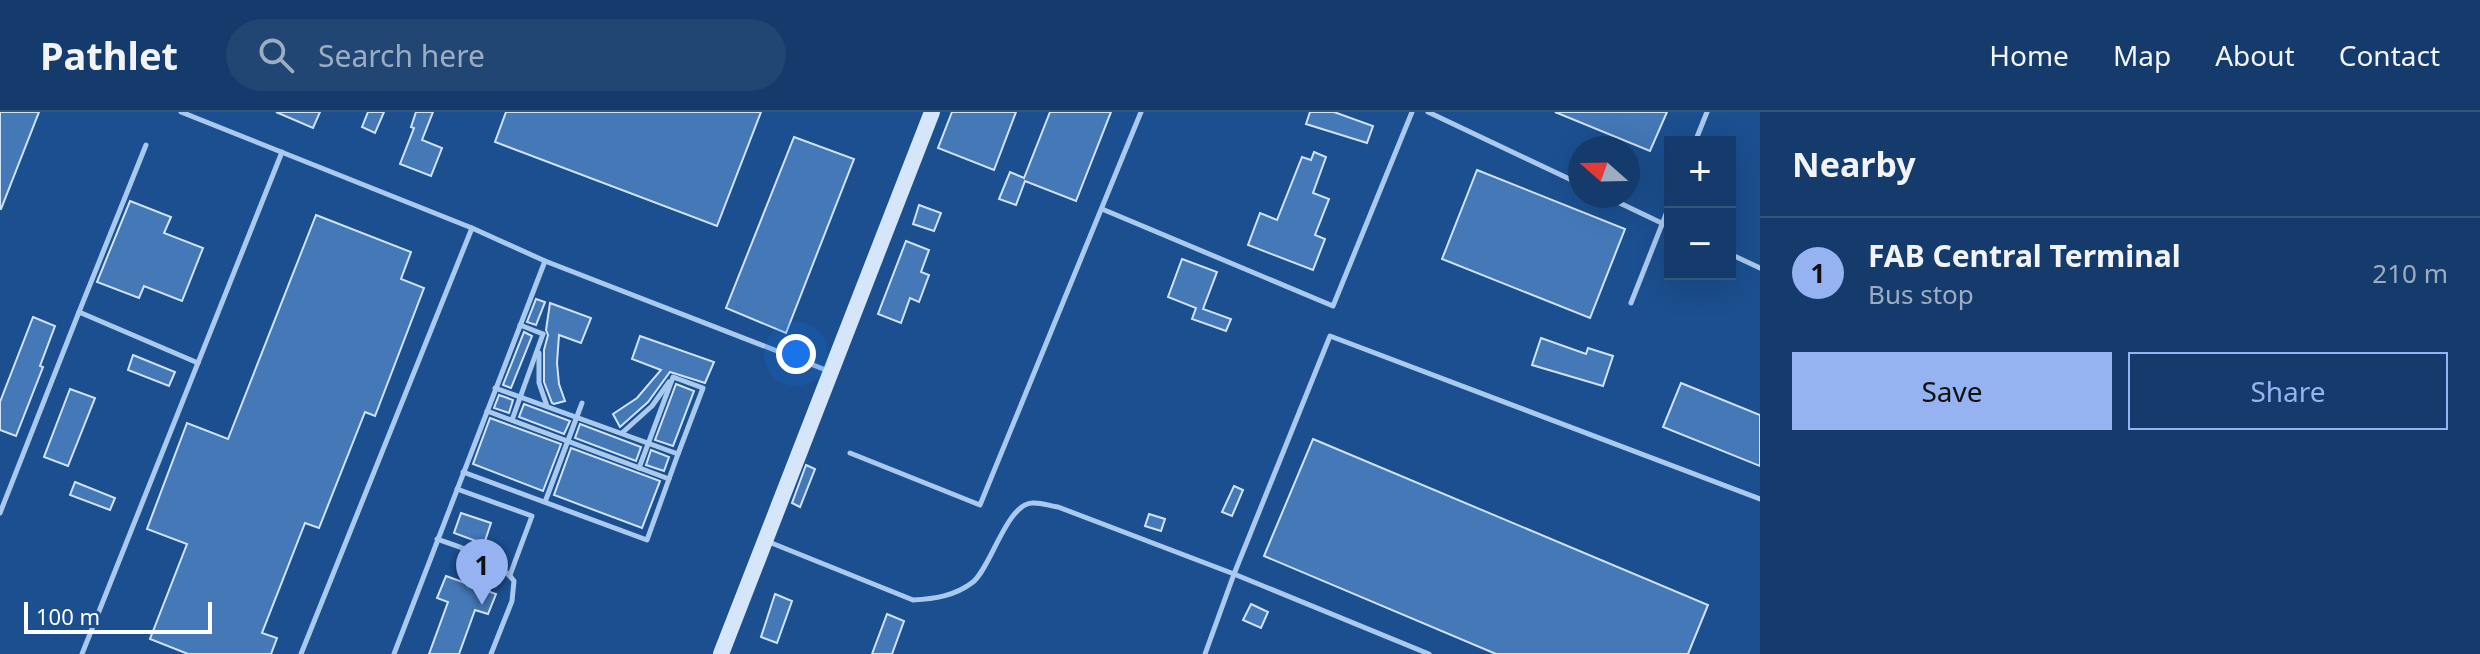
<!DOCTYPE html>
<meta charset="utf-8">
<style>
:root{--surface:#143b6b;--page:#214673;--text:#f1f3f6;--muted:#9dadc1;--line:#33557e;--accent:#95b2f1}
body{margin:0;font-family:"Noto Sans",sans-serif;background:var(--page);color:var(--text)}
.controls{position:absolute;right:24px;top:24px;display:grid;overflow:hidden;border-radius:0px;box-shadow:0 8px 32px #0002}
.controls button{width:72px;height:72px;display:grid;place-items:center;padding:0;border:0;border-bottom:2px solid var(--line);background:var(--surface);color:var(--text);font:40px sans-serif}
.compass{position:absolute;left:1568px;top:24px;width:72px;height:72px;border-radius:50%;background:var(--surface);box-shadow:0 8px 32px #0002;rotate:290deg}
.scale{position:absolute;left:24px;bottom:20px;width:188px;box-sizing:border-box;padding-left:8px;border:4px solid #fff;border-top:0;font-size:22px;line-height:28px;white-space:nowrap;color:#fff;-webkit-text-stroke:6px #1b4f8f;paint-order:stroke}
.you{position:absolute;left:796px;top:242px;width:28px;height:28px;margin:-20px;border:6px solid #fff;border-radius:50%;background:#1a73e8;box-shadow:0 0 0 12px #1a73e833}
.badge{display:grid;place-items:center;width:52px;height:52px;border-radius:50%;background:var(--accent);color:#111;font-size:26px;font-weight:700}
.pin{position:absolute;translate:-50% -66px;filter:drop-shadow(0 2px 4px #0008)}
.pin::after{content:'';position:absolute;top:42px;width:28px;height:24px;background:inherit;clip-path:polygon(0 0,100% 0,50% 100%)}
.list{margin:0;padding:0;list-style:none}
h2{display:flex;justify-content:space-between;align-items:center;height:104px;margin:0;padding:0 32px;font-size:34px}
h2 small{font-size:26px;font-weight:400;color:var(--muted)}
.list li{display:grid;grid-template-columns:52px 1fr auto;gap:24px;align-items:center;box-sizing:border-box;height:112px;padding:0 32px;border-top:2px solid var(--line)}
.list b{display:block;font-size:30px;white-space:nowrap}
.list p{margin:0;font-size:26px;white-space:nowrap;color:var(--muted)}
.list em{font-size:26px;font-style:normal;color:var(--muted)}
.actions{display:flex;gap:16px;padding:24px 32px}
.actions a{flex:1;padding:18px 0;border:2px solid var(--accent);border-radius:0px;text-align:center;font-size:28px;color:var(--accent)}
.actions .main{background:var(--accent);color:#111}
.icon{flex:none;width:44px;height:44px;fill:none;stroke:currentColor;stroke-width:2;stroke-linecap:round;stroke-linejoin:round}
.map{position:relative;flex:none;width:1760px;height:542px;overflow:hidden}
header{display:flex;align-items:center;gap:48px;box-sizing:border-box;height:112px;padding:0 40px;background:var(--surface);border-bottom:2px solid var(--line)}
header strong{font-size:38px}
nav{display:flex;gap:44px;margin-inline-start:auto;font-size:28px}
.search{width:560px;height:72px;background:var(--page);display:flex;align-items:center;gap:20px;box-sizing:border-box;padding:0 28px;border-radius:44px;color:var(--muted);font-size:30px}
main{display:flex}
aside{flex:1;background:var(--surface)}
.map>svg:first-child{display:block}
</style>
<header>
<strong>Pathlet</strong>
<div class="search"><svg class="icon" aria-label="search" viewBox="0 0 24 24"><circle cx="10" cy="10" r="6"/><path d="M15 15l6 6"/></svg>Search here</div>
<nav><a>Home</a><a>Map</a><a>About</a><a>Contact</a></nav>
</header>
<main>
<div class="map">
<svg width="1760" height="542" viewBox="0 0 1760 542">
<rect width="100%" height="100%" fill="#1b4f8f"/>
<g fill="#4478b7" stroke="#cfe3fa" stroke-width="2">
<path d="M 0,0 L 39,0 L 1,97 L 0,97 Z"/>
<path d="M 276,0 L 320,0 L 313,16 Z"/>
<path d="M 368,0 L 384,0 L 375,21 L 362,15 Z"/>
<path d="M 416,0 L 433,0 L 422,28 L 442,36 L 431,64 L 400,52 L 414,16 L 411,15 Z"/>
<path d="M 506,0 L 761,0 L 717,114 L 495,30 Z"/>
<path d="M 952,0 L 1016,0 L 994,58 L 938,36 Z"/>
<path d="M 1050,0 L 1111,0 L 1076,89 L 1025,69 L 1016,93 L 999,87 L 1010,60 L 1024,66 Z"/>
<path d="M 1310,0 L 1334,0 L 1373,14 L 1367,31 L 1306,12 Z"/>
<path d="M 1555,0 L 1667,0 L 1650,39 Z"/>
<path d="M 794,25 L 854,47 L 786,221 L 726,196 Z"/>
<path d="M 1314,40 L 1326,45 L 1313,81 L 1329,87 L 1315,123 L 1325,127 L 1313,158 L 1248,133 L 1260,101 L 1277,108 L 1302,45 L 1311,48 Z"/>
<path d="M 1477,58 L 1625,117 L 1590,206 L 1442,147 Z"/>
<path d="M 130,89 L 171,105 L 164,121 L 203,136 L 182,189 L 144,174 L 139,186 L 97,170 Z"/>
<path d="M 919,93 L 941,101 L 934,119 L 913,112 Z"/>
<path d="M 316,103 L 411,140 L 401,167 L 424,176 L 375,304 L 365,300 L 319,416 L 305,411 L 262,521 L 277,526 L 271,542 L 188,542 L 150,527 L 187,432 L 147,417 L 187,311 L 228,327 Z"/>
<path d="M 906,129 L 929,138 L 921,160 L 929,163 L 919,190 L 910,186 L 901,211 L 878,202 Z"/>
<path d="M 1182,147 L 1217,160 L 1203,197 L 1231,207 L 1226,219 L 1192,207 L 1196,196 L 1168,185 Z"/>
<path d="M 536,187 L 545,190 L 536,213 L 527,210 Z"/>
<path d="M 550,191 L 591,206 L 581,231 L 559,223 L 557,251 L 559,272 L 565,289 L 554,292 L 552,291 L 544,270 L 544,238 L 548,223 L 546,218 Z"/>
<path d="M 33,205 L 55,214 L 40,254 L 43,255 L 16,324 L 0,318 L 0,290 Z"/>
<path d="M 524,220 L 532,224 L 511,276 L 503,273 Z"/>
<path d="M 640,224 L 714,250 L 705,271 L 670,260 L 648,290 L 620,315 L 613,302 L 637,286 L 661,258 L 632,247 Z"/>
<path d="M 1541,226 L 1586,242 L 1588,236 L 1613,244 L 1603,274 L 1532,253 Z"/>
<path d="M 133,243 L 175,260 L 169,274 L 128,258 Z"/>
<path d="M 1681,271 L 1760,303 L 1760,354 L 1663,315 Z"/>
<path d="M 676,272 L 694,279 L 673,334 L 655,328 Z"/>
<path d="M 70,277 L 95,286 L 68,354 L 44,345 Z"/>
<path d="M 499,283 L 513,288 L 509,301 L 494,296 Z"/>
<path d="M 524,292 L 570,309 L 564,322 L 519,305 Z"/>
<path d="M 490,306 L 561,332 L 543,379 L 473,352 Z"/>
<path d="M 580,312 L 641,335 L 636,349 L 575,326 Z"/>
<path d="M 1313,327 L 1708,493 L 1688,542 L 1496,542 L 1264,444 Z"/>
<path d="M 571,336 L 660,369 L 642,416 L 554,383 Z"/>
<path d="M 651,338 L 669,345 L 664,359 L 646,353 Z"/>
<path d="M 806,353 L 815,357 L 800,395 L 792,391 Z"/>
<path d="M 75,370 L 115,386 L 110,398 L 70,383 Z"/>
<path d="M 1234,374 L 1243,378 L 1232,404 L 1222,400 Z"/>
<path d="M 461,401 L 491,411 L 484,432 L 454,421 Z"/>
<path d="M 1149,402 L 1165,407 L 1161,419 L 1145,414 Z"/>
<path d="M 446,464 L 496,482 L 488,502 L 475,498 L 459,542 L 429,542 L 448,490 L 437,486 Z"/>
<path d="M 775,482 L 792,489 L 777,531 L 761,525 Z"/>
<path d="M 1251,492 L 1268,500 L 1261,516 L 1243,508 Z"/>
<path d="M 887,502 L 904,509 L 892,542 L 872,542 Z"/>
</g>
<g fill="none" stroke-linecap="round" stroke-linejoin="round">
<g stroke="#a9c9ee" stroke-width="5">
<path d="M 181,0 L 472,116 L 545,149 L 826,258"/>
<path d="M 1428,0 L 1580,72"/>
<path d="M 1695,30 L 1707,0"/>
<path d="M 1605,84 L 1670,115"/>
<path d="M 1102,97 L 1333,194 L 1412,0"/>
<path d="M 1730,142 L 1760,156"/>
<path d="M 1631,191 L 1670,92"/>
<path d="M 79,200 L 146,33"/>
<path d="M 520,213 L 543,222"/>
<path d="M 539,241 L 539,271 L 547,294"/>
<path d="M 495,276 L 678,342 L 669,367"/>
<path d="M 512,308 L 543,222"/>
<path d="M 622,321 L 652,294 L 669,270"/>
<path d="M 850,341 L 980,393 L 1141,0"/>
<path d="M 639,356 L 673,265 L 703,276 L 678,342"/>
<path d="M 463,360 L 647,428 L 669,367 L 487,299"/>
<path d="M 457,377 L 532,404 L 510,463"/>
<path d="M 545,390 L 582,291"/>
<path d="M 0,401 L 79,200 L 198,251"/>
<path d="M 437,427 C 463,436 497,446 514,469 L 512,489 L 491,542"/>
<path d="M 769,430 L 913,488 C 934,487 955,484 973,470 C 991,455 1007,392 1032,391 C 1040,390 1050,394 1058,395 L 1234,462 L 1330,224 L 1760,387"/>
<path d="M 82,542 L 282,40"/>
<path d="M 301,542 L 472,116"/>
<path d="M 394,542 L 545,149"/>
<path d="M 1205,542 L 1234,462 L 1429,542"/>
</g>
<path stroke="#d6e6fa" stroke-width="16" d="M 721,542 L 932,0"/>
</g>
</svg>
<div class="controls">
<button>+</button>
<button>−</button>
</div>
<svg class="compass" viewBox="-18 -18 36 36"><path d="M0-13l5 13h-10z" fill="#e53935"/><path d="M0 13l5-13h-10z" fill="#9dadc1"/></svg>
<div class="scale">100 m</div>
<div class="you"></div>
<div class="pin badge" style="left:482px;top:493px">1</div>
</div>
<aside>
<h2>Nearby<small></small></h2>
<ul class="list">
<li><span class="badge">1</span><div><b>FAB Central Terminal</b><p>Bus stop</p></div><em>210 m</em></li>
</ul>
<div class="actions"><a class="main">Save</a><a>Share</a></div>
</aside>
</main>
